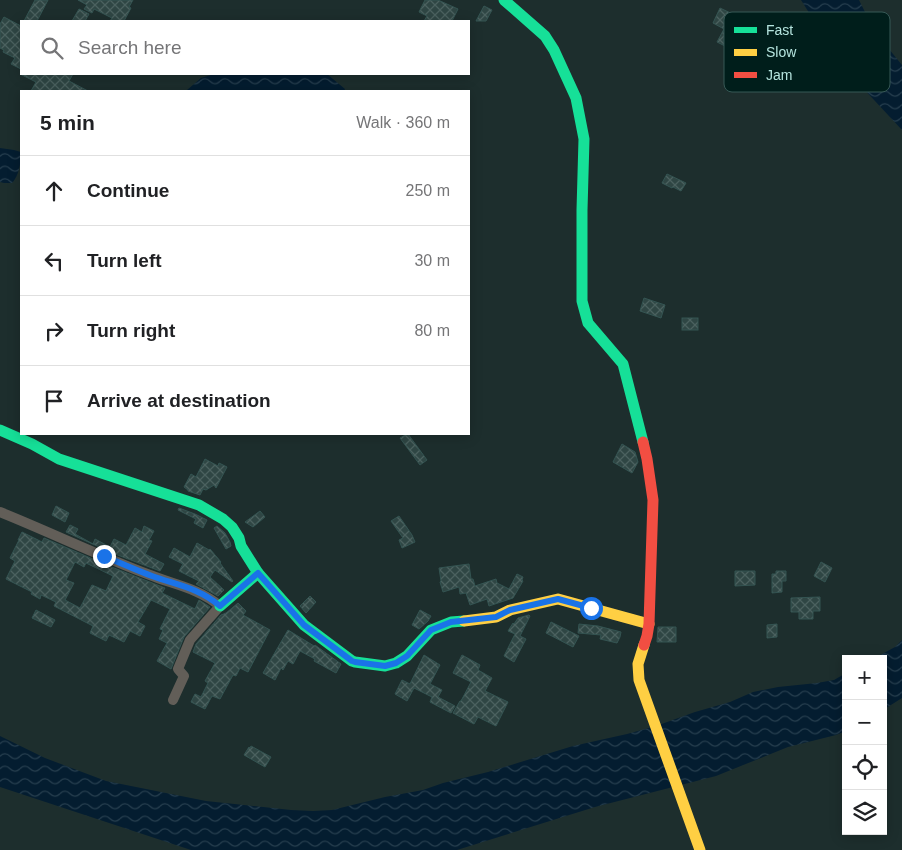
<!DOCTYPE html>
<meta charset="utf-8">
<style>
:root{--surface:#fff;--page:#f6f6f6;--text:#202124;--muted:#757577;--line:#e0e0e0}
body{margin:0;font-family:Helvetica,sans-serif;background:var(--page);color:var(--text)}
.controls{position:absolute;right:15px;bottom:15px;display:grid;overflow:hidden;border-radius:0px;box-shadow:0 2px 12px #0003}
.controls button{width:45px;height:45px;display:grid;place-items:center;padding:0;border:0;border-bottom:1px solid var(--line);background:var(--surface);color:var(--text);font:25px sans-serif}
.stop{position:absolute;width:15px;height:15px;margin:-11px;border:4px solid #1a73e8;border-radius:50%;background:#fff}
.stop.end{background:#1a73e8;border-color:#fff;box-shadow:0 1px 5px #0008}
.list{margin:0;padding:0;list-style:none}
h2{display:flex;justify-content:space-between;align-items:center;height:65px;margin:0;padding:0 20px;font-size:21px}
h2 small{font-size:16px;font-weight:400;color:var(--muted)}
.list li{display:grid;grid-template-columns:32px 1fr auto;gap:15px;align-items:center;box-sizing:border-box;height:70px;padding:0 20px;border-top:1px solid var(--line)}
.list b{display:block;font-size:19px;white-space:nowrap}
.list em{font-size:16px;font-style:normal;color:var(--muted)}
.icon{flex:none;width:28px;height:28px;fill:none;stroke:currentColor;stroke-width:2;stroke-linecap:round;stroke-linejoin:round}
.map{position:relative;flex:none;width:902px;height:850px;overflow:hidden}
.search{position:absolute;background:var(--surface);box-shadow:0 2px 12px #0003;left:20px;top:20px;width:450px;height:55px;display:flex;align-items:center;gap:12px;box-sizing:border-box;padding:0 18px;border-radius:0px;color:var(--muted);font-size:19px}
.panel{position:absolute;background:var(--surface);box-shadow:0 2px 12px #0003;left:20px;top:90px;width:450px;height:345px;border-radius:0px}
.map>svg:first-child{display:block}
</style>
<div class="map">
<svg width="902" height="850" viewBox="0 0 902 850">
<defs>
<pattern id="water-waves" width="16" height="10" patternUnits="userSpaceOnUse" patternTransform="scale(1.25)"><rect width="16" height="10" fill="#041d30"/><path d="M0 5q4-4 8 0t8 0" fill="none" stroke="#263e4e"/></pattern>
<pattern id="building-cross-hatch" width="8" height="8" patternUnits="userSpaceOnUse" patternTransform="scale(1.25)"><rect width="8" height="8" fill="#2f4644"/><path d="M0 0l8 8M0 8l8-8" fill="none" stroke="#4b615f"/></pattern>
</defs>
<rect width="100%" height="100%" fill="#1d2e2d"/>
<g fill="url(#water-waves)">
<path d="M 801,0 L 859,0 L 868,18 L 880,38 L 902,65 L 902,130 L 834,57 L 828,43 Z"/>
<path d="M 214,74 L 327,74 L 345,89 L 344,91 L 183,91 L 187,90 L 201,78 Z"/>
<path d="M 0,148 L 14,150 L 21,152 C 21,162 19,176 12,183 L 4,183 L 0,182 Z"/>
<path d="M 902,640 L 902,698 L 883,710 L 883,659 L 873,659 L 895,647 Z"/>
<path d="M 846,673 L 846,731 L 836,735 L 788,747 L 716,776 L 595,807 L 457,850 L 191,850 L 0,787 L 0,736 L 45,758 L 106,781 L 206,801 L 291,810 L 313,811 L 332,810 L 385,797 L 423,790 L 443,783 L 488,772 L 573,746 L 627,734 L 656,726 L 695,712 L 730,702 L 753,692 L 778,687 L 817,683 L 834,680 Z"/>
</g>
<g fill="url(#building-cross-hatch)" stroke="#345452" fill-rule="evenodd">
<path d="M 35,0 L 48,0 L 37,21 L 24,21 Z"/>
<path d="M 78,0 L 133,0 L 129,7 L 131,8 L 124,21 L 110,21 L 112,18 L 94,9 L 92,13 L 84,9 L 87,5 Z"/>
<path d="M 425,0 L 438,0 L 458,9 L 452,21 L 424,21 L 427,16 L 419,12 Z"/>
<path d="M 484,6 L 492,10 L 486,21 L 476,21 Z"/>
<path d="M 720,8 L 741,18 L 725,46 L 717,42 L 724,29 L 713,23 Z"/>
<path d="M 79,9 L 89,14 L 85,21 L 72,21 Z"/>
<path d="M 4,17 L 21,26 L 21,69 L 11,64 L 15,58 L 3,52 L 4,50 L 0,48 L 0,24 Z"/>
<path d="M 20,74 L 73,74 L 69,81 L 88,91 L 31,91 L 36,82 Z"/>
<path d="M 667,174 L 686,183 L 681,191 L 673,187 L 672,188 L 662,183 Z"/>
<path d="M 644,298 L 665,305 L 661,318 L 640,311 Z"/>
<rect x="682" y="318" width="16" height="12"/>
<path d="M 407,434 L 408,434 L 427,460 L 420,465 L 400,438 Z"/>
<path d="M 622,444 L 635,452 L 638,462 L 632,473 L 613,462 Z"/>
<path d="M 205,459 L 218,466 L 219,463 L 227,467 L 216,488 L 214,485 L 206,490 L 203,489 L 200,495 L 188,491 L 188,490 L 184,487 L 191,474 L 196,477 Z"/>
<path d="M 56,506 L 69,513 L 65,522 L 52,515 Z"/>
<path d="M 179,508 L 195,514 L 207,520 L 203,528 L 194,523 L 196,519 L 178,510 Z"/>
<path d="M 260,511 L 265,517 L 253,527 L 245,522 Z"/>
<path d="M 399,516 L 412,535 L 415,542 L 402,548 L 399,540 L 403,538 L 391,521 Z"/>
<path d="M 70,525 L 78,529 L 75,534 L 93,544 L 95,539 L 110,547 L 114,539 L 126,545 L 135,528 L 142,532 L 144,526 L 154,531 L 149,540 L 152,541 L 145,554 L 164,564 L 160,571 L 115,554 L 66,532 Z"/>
<path d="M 217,526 L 225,533 L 230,542 L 231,546 L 226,549 L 214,528 Z"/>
<path d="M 22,532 L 42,542 L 44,538 L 109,566 L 165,588 L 162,593 L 195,609 L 199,600 L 210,607 L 184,637 L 171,669 L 157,661 L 167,643 L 159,639 L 163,630 L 160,629 L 170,609 L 151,600 L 138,622 L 145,626 L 140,636 L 130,631 L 124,642 L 109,635 L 106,641 L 90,633 L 93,626 L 54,606 L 56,602 L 41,595 L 40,599 L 31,594 L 32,592 L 6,579 L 15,561 L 10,558 L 19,540 L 18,540 ZM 75,562 L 84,567 L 86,563 L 113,576 L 106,591 L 92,585 L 80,608 L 65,600 L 74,583 L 66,580 Z"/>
<path d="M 197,543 L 209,550 L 210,549 L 221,562 L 220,563 L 233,581 L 232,582 L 215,570 L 210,577 L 224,590 L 218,596 L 196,584 L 199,581 L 179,571 L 183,564 L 169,557 L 174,548 L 190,557 Z"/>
<path d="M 821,562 L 832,568 L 825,582 L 814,576 Z"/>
<path d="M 469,564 L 471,579 L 473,579 L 475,586 L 496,579 L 497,583 L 509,589 L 517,574 L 523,577 L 522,580 L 523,581 L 513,598 L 489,606 L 487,599 L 470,605 L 466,593 L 460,594 L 459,587 L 443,592 L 440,582 L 441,581 L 439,568 Z"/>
<path d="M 735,571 L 755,571 L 755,585 L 735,586 Z"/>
<path d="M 776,571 L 786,571 L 786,581 L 782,581 L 782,592 L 772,593 L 772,574 L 776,574 Z"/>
<path d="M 310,596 L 316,602 L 306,613 L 300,606 Z"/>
<path d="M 820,597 L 820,611 L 813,611 L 813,619 L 799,619 L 799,612 L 791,612 L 791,598 Z"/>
<path d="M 238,603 L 246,611 L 243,615 L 270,630 L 248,672 L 240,668 L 236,676 L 233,675 L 220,699 L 212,696 L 205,709 L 191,702 L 195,694 L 201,697 L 208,683 L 205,681 L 215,663 L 193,652 L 196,644 L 221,615 L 226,613 Z"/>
<path d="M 36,610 L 55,620 L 51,627 L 32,618 Z"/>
<path d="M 420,610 L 431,616 L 428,621 L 419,629 L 412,625 Z"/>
<path d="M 529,615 L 530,616 L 520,636 L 526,639 L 514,662 L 504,656 L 515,634 L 508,631 L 513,623 L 514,624 L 518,618 Z"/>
<path d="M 551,622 L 579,636 L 573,647 L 546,633 Z"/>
<path d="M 579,624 L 598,626 L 621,632 L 620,637 L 617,643 L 600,639 L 601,635 L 578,633 Z"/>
<path d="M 777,624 L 777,637 L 767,638 L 767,625 Z"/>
<path d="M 658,627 L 676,627 L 676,642 L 657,642 Z"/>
<path d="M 288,630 L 314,646 L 315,645 L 341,664 L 336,673 L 314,661 L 315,659 L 300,651 L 293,664 L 288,661 L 283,670 L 281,668 L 275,680 L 263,673 Z"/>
<path d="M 424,655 L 440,665 L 430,684 L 442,690 L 438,697 L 455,706 L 451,713 L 430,702 L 432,697 L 414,688 L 407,701 L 395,694 L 402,680 L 410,684 Z"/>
<path d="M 462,655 L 480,665 L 478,670 L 492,678 L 485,691 L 508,702 L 496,726 L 478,717 L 474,724 L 453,713 L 460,701 L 461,701 L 471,682 L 453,673 Z"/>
<path d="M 251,746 L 271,757 L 265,767 L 244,755 L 249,747 L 250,748 Z"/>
</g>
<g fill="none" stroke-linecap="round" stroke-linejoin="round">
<path stroke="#625e58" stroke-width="10" d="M 0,512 C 50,532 99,556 150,575 C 175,585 198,588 220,606 L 190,640 L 178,669 L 184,676 L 173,700"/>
<g stroke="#16e098" stroke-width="11">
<path d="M 504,0 L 545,36 L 554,50 L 576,98 L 584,139 L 582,210 L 582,301 L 588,323 L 623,364 L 643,442"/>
<path d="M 0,430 L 32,444 L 59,459 L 199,505 L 223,519 L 232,527 L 239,538 L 241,546 L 258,573"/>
<path d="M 220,606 L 258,573 L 304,625 L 352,661 L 355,662 L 385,666 L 396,663 L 407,656 L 431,630 L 451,622 L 464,621"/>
</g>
<g stroke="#ffcf43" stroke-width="11">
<path d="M 464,621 L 496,617 L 510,610 L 558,599 L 649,624"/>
<path d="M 644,645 L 638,664 L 639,680 L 700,850"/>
</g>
<path stroke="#f24e42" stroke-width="11" d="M 643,442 L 647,459 L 653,500 L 649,624 L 647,636 L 644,645"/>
</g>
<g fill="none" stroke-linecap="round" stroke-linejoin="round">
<path stroke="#1a73e8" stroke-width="6" d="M 104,556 C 120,563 136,570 152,576 C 177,585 199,588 220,606 L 258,573 L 304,625 L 352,661 L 355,662 L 385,666 L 396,663 L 407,656 L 431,630 L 451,622 L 496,617 L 510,610 L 558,599 L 591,608"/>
</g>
<rect x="724" y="12" width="166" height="80" rx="8" fill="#001e1b" stroke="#365956" stroke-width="1"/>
<rect x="734" y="27" width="23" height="6" fill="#16e098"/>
<rect x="734" y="49" width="23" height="7" fill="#ffcf43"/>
<rect x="734" y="72" width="23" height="6" fill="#f24e42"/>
<g font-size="14" fill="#b4e4de">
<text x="766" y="35">Fast</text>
<text x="766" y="57">Slow</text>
<text x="766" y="80">Jam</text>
</g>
</svg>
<div class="controls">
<button>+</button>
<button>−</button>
<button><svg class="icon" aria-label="locate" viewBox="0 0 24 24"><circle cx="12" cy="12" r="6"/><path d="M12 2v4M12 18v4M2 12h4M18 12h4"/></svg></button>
<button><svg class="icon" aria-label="layers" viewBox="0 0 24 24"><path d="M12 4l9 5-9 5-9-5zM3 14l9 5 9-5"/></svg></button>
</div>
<div class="stop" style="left:591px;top:608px"></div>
<div class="stop end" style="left:104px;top:556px"></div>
<div class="search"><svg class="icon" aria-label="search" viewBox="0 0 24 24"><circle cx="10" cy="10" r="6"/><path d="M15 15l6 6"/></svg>Search here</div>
<section class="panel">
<h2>5 min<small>Walk · 360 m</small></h2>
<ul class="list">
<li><svg class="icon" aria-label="ahead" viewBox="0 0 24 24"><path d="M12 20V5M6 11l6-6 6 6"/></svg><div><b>Continue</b></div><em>250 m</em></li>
<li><svg class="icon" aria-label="left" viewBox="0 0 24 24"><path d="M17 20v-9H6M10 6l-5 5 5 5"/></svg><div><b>Turn left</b></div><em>30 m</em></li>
<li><svg class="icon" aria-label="right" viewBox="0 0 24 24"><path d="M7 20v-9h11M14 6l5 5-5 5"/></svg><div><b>Turn right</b></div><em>80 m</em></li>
<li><svg class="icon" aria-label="arrive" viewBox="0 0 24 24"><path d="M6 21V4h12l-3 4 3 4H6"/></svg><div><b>Arrive at destination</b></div></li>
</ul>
</section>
</div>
